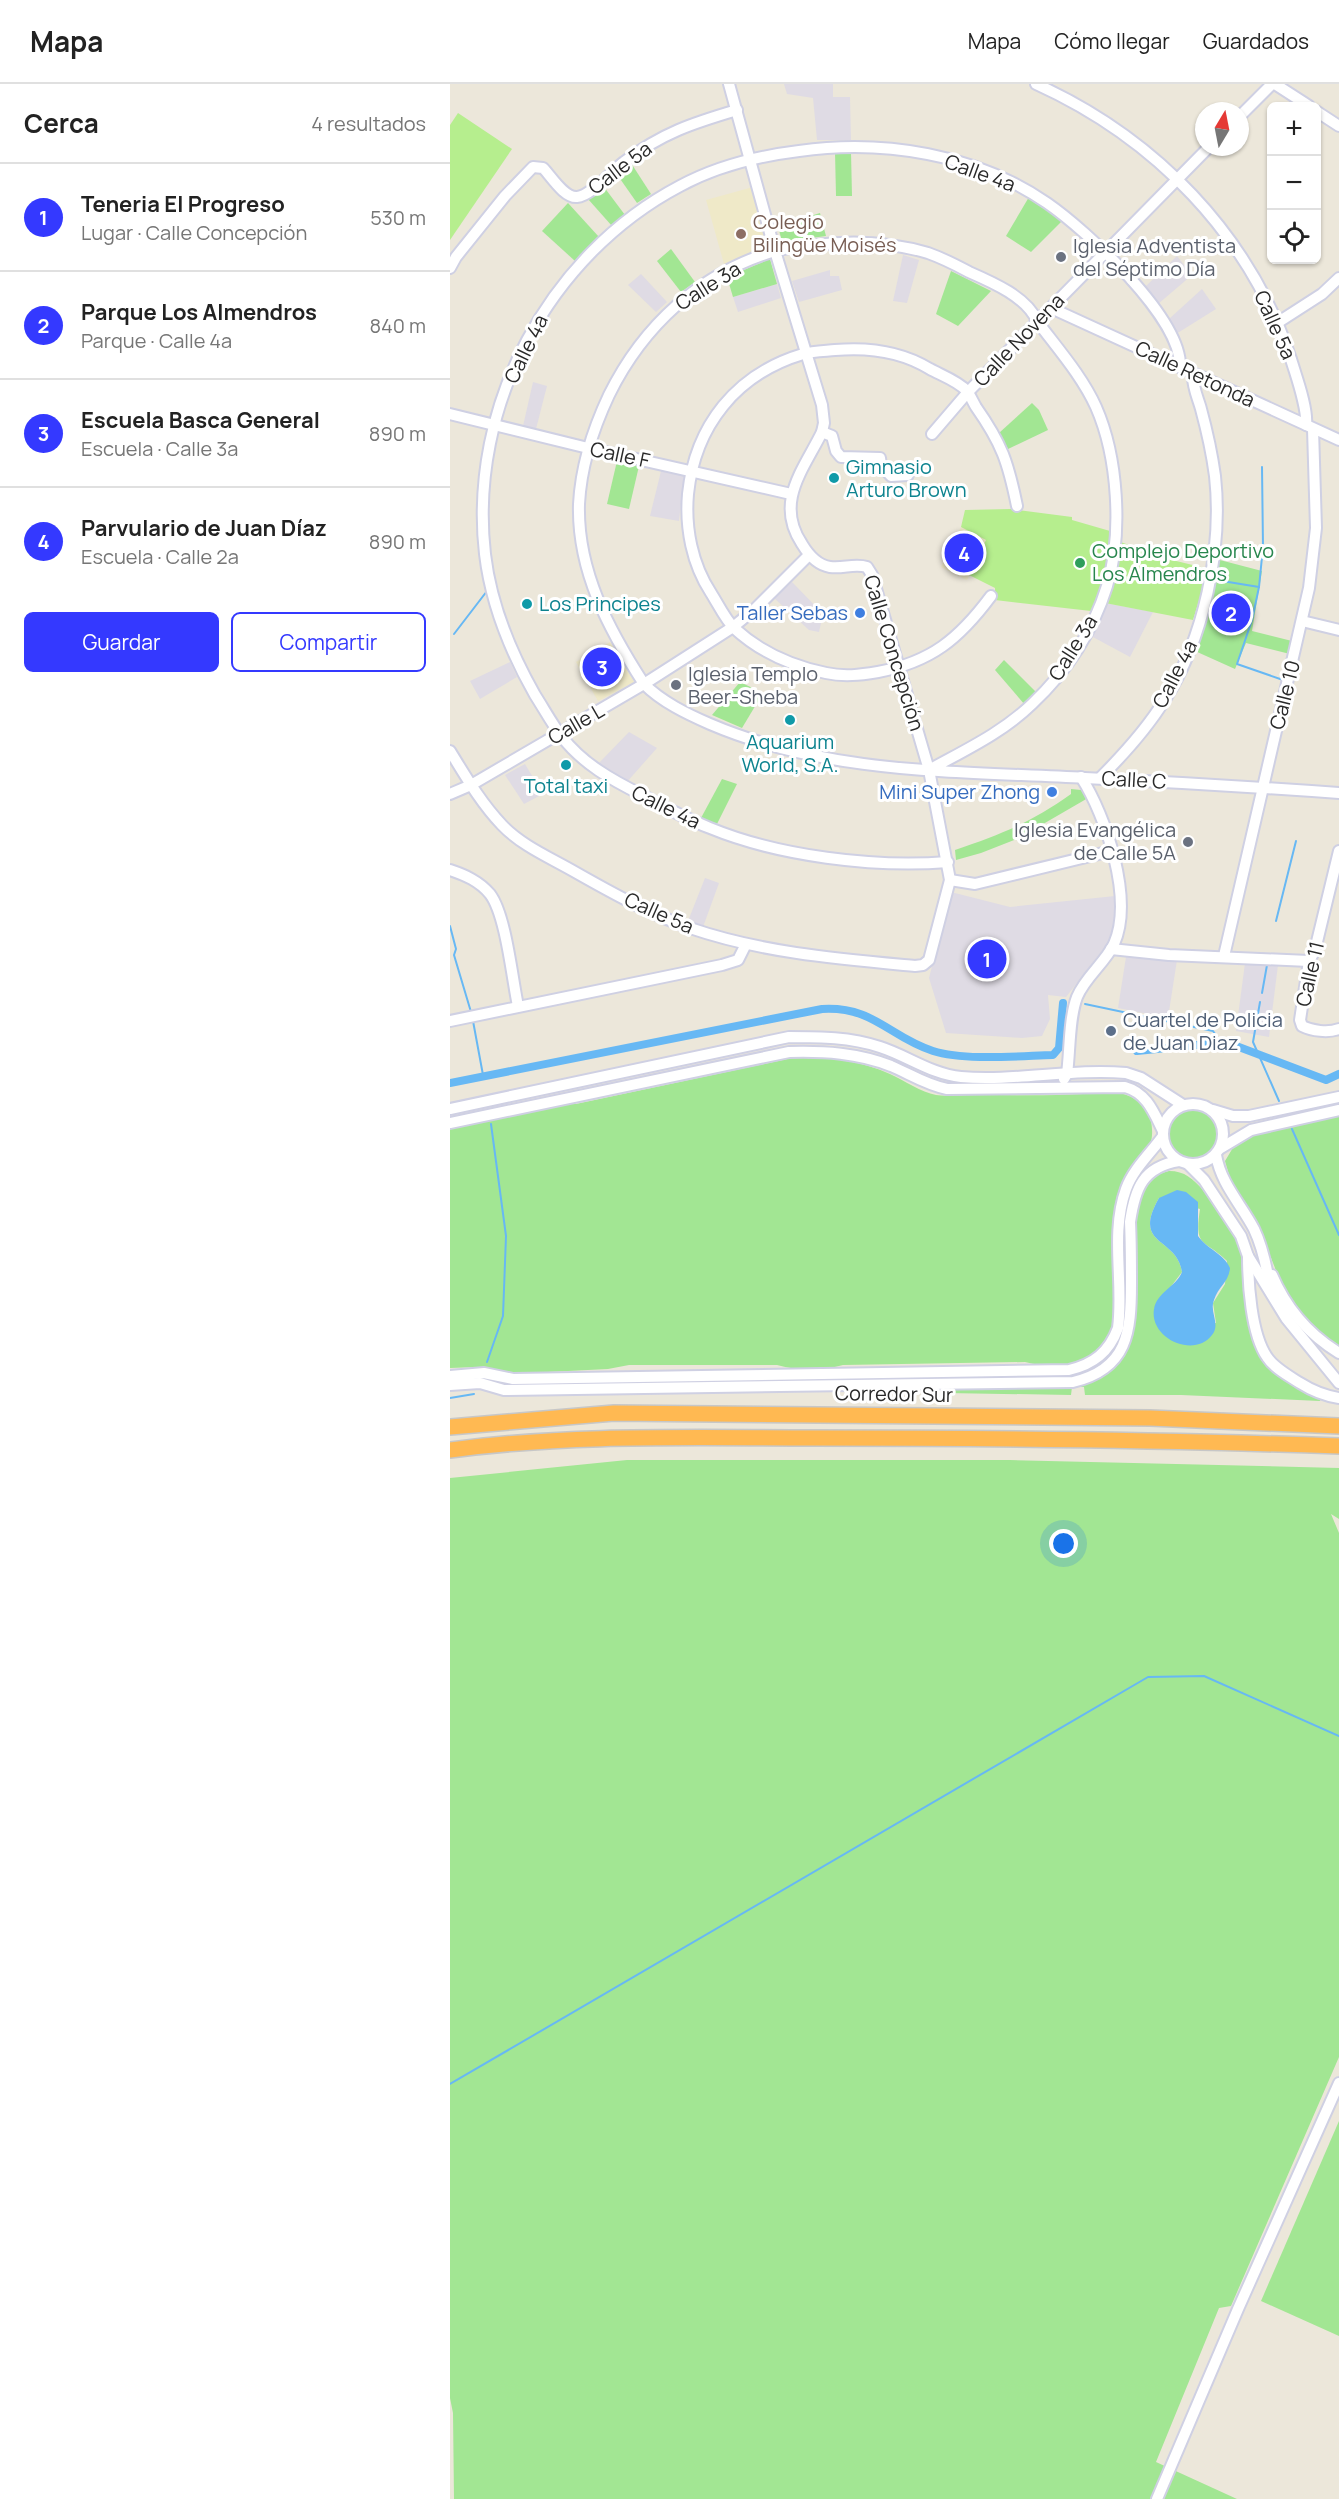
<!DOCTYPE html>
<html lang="es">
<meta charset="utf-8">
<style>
:root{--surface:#fff;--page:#f2f2f2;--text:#222;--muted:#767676;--line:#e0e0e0;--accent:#3439ff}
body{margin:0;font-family:Manrope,sans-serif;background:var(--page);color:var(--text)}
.controls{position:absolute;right:18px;top:18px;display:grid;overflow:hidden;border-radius:9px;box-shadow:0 2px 4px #0004}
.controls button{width:54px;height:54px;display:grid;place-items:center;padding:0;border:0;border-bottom:2px solid var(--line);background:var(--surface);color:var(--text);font:30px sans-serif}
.compass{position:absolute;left:745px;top:18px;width:54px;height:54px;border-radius:50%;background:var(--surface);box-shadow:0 2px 4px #0004;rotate:10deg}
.you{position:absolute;left:614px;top:1460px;width:21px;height:21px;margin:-15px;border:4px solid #fff;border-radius:50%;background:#1a73e8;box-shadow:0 0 0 9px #1a73e833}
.badge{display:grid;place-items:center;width:39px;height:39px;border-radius:50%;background:var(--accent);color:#fff;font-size:20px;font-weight:700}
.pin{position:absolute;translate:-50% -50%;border:3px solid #fff;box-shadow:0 2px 6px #0006}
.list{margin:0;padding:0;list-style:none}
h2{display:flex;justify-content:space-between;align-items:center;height:78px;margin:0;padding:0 24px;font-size:26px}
h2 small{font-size:20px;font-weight:400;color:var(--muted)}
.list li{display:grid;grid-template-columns:39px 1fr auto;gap:18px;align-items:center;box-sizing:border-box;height:108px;padding:0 24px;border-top:2px solid var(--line)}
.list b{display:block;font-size:22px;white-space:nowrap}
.list p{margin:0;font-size:20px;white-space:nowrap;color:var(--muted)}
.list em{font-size:20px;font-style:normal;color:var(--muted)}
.actions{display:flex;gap:12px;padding:18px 24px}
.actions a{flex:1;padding:14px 0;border:2px solid var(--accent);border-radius:9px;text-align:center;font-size:21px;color:var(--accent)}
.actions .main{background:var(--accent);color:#fff}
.icon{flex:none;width:33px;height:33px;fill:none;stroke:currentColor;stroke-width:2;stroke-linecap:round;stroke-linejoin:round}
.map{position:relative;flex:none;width:889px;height:2415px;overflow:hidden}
header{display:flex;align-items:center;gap:36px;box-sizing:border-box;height:84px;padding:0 30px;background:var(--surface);border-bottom:2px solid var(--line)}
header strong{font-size:28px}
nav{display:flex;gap:33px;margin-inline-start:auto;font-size:21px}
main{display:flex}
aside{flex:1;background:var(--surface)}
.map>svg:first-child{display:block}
</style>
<header>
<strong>Mapa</strong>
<nav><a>Mapa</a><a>Cómo llegar</a><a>Guardados</a></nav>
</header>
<main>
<aside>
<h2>Cerca<small>4 resultados</small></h2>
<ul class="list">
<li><span class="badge">1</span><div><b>Teneria El Progreso</b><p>Lugar · Calle Concepción</p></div><em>530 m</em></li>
<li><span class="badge">2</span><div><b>Parque Los Almendros</b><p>Parque · Calle 4a</p></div><em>840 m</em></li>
<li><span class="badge">3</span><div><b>Escuela Basca General</b><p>Escuela · Calle 3a</p></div><em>890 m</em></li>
<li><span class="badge">4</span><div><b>Parvulario de Juan Díaz</b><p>Escuela · Calle 2a</p></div><em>890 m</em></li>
</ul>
<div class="actions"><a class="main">Guardar</a><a>Compartir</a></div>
</aside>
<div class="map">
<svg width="889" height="2415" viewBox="0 0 889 2415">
<rect width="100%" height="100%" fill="#ece7da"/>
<g fill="#dfdbe4">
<path d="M 334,0 L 383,0 L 383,13 L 400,13 L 401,56 L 367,56 L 363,14 L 337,10 Z"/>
<path d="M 453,171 L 469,176 L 457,219 L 443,217 Z"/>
<path d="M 727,172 L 742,191 L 708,220 L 696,202 Z"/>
<path d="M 380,186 L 380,192 L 389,192 L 392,206 L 349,218 L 342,197 Z"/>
<path d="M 191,190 L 217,218 L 206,228 L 178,201 Z"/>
<path d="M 327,200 L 331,214 L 288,228 L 283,213 Z"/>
<path d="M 752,205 L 766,225 L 726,250 L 719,235 Z"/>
<path d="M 83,298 L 97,302 L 86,345 L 73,342 Z"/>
<path d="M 211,387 L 234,392 L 229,437 L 200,432 Z"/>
<path d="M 342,498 L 373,530 L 369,548 L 359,546 L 324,514 Z"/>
<path d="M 655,519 L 703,528 L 680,573 L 641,552 Z"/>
<path d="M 60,578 L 67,593 L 30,615 L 20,597 Z"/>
<path d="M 179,648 L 207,664 L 176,699 L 148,680 Z"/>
<path d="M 75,680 L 93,710 L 74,720 L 55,691 Z"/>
<path d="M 255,794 L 269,799 L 253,843 L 238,837 Z"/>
<path d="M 501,808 L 560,823 L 665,812 L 666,833 L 659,858 L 616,913 L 598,911 L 600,935 L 592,952 L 572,954 L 496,949 L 479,894 Z"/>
<path d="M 676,873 L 727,876 L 718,934 L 668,924 Z"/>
<path d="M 795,879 L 828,881 L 819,953 L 786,947 Z"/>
</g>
<g fill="#efe9c8">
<path d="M 303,103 L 320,164 L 274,180 L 256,116 Z"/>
<path d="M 511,443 L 537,456 L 517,496 L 491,483 Z"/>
<path d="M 160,558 L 184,598 L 148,617 L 126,578 Z"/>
</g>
<g fill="#a2e693" fill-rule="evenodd">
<path d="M 385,68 L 401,68 L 402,112 L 386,112 Z"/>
<path d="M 181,79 L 201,110 L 187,119 L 166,89 Z"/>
<path d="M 154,103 L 175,131 L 162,142 L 138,115 Z"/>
<path d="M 579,113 L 612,137 L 581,168 L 556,152 Z"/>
<path d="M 118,119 L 149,153 L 125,177 L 92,147 Z"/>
<path d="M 370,129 L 376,152 L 332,158 L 328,142 Z"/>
<path d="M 221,165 L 245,198 L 231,208 L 207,177 Z"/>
<path d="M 320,175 L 327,200 L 283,213 L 277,193 Z"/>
<path d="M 501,187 L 541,207 L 508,242 L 486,230 Z"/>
<path d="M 582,319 L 589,326 L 598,346 L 558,365 L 549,349 Z"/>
<path d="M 167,377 L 189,382 L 179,425 L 157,420 Z"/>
<path d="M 766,475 L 812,487 L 802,547 L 842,557 L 840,570 L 796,559 L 785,585 L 745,567 L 755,539 Z"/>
<path d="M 554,576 L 587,609 L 575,621 L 545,586 Z"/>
<path d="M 290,598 L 313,609 L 292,644 L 262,631 Z"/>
<path d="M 272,695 L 287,700 L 267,740 L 251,734 Z"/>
<path d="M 621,705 L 631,706 L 638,714 L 569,754 L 531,769 L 506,776 L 505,766 C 550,751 582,738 621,710 Z"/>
<path d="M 342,974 C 374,973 410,976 440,990 C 455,997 471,1008 486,1011 C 499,1013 515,1010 528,1011 C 563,1011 598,1012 633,1010 C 658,1008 684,1004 698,1029 C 703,1038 704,1056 698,1064 C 692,1074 682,1079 675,1092 C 669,1103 666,1114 664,1127 L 664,1235 C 653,1281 617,1288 575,1278 L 393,1281 C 371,1287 349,1287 327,1281 L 179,1281 L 158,1285 L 57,1290 L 27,1283 L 0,1284 L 0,1043 L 110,1018 L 126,1020 Z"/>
<circle cx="743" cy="1050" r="24"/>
<path d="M 889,1030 L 889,1265 L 859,1242 L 834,1207 L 814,1156 L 782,1101 L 775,1077 L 787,1057 L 800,1051 Z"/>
<path d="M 719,1087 C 735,1087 743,1095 753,1106 C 765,1119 779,1135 786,1151 C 800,1181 802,1231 808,1265 L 871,1313 L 870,1317 L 731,1311 L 635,1311 L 634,1303 L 622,1303 L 621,1311 L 496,1309 L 497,1305 C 530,1304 564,1303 598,1301 C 607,1301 622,1303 630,1299 C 637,1295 675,1264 679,1258 C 702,1215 654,1102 719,1087 ZM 709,1114 L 750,1125 C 744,1165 754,1154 777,1177 L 775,1200 L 763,1219 L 766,1239 L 707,1241 L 704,1225 L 732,1188 C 727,1152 681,1163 709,1114 Z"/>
<path d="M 177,1376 L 560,1376 L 889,1384 L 889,1435 L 881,1430 L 889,1449 L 889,1973 L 781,2222 L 769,2224 L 706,2378 L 787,2415 L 4,2415 L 3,2329 L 0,2314 L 0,1394 Z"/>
<path d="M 889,2037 L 889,2252 L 811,2217 Z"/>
</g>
<g fill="#b6ee8e">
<path d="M 8,29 L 62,65 L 0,156 L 0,41 Z"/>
<path d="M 561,425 L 622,433 L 622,436 L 660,447 L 668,457 L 714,474 L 755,484 L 751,510 L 743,536 L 655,519 L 641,527 L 545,516 L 545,504 L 519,491 L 536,456 L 511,443 L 515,426 Z"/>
</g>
<path fill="#67b8f4" d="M 727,1106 L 736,1108 L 748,1118 L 748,1152 C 757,1165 773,1169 780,1184 C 779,1198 768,1203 764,1216 C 759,1228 771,1240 762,1251 C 744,1275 699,1254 704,1225 C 707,1208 726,1203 732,1188 C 727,1152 681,1163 709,1114 Z"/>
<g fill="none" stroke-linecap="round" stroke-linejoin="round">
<g stroke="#67b8f4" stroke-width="2">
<path d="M 766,496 L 809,503 L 802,536 L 787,580 L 833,596"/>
<path d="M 809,503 L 813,463 L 812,383"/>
<path d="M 4,550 L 37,507"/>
<path d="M 826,837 L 846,757"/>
<path d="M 0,842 L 6,865 L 4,871 L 21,928"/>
<path d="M 812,909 L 817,881"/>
<path d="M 810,918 L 803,958 L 829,1017"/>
<path d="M 635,920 L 763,947 L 772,960"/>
<path d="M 23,937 L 33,991"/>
<path d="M 842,1045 L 889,1151"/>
<path d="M 37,1278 L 53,1232 L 56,1152 L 41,1040"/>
<path d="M 0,1314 L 24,1310"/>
<path d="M 0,2000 L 698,1593 L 754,1592 L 889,1652"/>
</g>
<g stroke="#67b8f4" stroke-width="8">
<path d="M 687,967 L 757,960 L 781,960 L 876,996 L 889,990"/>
<path d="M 0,999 L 372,925 C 424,922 439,953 483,967 C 514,977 569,972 603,971 L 609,964 L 613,919"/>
</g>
<defs>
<g id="minor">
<path d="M 586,0 C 705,54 799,150 841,275 C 846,292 858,324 856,341"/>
<path d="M 825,0 L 859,22"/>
<path d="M 866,27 L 889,42"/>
<path d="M 790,32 L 822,0"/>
<path d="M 0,184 L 6,173 L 55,112 L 83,83 L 93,84 C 101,92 114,114 127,113 C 141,112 163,86 174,78 C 212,49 243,39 287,26"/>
<path d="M 601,224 L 889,356"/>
<path d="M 827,239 L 872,210 L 889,194"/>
<path d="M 0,330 L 138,364 L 341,410"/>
<path d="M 372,348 L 382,352 L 386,367 L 391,373 L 430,374 L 431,381 L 441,392 L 458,391"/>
<path d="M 482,350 L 518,308 L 759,63"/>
<path d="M 541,512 C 509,555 481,578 428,588 C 410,591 394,593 376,589 C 342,582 310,568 284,544 C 275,535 268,520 261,509 C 242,480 235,444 238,410 C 245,342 286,290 353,270 C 363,267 375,267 385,266 C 419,263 451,267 480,285 C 491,291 508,297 517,307 C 520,311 523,318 526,323 C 552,360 558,378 567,422"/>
<path d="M 852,537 L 889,546"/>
<path d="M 0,667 C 16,693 31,719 52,741 C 72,762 101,774 125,788 C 162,809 200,830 240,844 C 313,869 389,875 465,882 L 473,881 L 479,876 L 500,796 L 479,686 L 422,491 L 417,483 C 404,479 393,485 380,483 C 367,481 358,470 352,460 C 324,418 354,385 372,348 L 374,339 L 372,321 L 325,167 L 279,0"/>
<path d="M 479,686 C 515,666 552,649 582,620 C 616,588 643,547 657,502 C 673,450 668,373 646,323 C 632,292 608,265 587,237 C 577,213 542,198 519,188 C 506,181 492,174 478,169 C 441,158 403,156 365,161 C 352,163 338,163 325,167 C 250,189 193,242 159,311 C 143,345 131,382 129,420 C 127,487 159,546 194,600 C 212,618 237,630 260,640 C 379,691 509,687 635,694 C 720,698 804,703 889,709"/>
<path d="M 650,694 C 674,670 696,646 714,617 C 754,555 773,465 765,392 C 762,370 757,347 751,325 C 748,314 742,302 743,290"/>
<path d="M 0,710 L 21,701 L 194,600 L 283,543 L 305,525 L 359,471"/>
<path d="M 889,767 L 865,866 L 859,877 L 850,936 L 852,942 C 862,947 878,949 889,945"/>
<path d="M 498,778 C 424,784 328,772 260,744 C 237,735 214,723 192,711 C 162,696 133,680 112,653 C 102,640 94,625 85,611 C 60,567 41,521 35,470 C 18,322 99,171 230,102 C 267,82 308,72 349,67 C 433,55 526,70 597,119 C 636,146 732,234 730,283"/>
<path d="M 0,786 C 15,791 29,797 40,810 C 56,831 62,894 68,922"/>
<path d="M 500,796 L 525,800 L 661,767"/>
<path d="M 661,865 L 719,871 L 859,877"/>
<path d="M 774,872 L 859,504 L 866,444 L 863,345"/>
<path d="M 0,937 L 272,881 L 288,876 L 296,860"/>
<path d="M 614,995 L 617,990 C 620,967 619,934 627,913 C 635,893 655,879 664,860 C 684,815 656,732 631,693"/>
<circle cx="743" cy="1050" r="30"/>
<path d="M 0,1025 L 339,953 C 370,953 400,953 430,963 C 458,972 481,990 511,993 C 563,998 623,984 676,989 L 691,994 L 733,1021"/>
<path d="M 763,1026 L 783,1032 L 799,1032 L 889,1013"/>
<path d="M 0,1039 L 339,968 C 374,967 408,969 441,982 C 460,990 476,1001 497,1005 L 675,1003 C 697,1009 704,1029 713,1047"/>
<path d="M 771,1064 L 801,1046 L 889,1026"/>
<path d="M 766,1071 C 771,1100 791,1120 804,1145 C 813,1164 817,1184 820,1204"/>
<path d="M 738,1080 L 754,1096 L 791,1152 L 798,1172 L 836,1234 L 889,1299"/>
<path d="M 798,1172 C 798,1199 801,1250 817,1273 C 824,1284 839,1292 850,1299 C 861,1306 876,1312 889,1314"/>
<path d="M 822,1191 C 836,1224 858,1250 889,1269"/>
<path d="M 0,1292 L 34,1289 L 63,1295 L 619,1286 C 644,1280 659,1268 668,1244 C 674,1199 660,1149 676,1105 C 683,1085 701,1069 713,1052"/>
<path d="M 0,1301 L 30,1299 L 54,1306 L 623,1298 C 678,1285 681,1248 681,1199 C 681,1179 681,1158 680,1138 C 685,1104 693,1083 729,1077"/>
<path d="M 707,2415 L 788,2225 L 889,1999"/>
</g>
<g id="highway">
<path d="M 0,1343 L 164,1329 L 700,1334 L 889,1342"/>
<path d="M 0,1366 C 120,1350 242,1354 363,1354 C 538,1354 714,1356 889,1362"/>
</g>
</defs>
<use href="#minor" stroke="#cfd0e3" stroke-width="14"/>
<use href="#highway" stroke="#c7c7c7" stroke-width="18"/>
<use href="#minor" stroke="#fff" stroke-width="10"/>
<use href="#highway" stroke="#ffb952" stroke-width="15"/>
</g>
<circle fill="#8d6e63" stroke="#fff" stroke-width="2" cx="291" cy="150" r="6"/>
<g fill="#6b7280" stroke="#fff" stroke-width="2">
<circle cx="611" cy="173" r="6"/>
<circle cx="226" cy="601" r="6"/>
<circle cx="738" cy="758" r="6"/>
</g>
<g fill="#0f9aa8" stroke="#fff" stroke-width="2">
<circle cx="384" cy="394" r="6"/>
<circle cx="77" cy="520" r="6"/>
<circle cx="340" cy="636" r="6"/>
<circle cx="116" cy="681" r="6"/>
</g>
<circle fill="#2e9e5b" stroke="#fff" stroke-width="2" cx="630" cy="479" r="6"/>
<g fill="#3f7fe0" stroke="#fff" stroke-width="2">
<circle cx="410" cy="529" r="6"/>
<circle cx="602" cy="708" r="6"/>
</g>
<circle fill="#5c6f8a" stroke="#fff" stroke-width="2" cx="661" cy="947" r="6"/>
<g text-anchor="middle" stroke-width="6" stroke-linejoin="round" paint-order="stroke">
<g font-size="20" fill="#292929" stroke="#fff">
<text transform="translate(170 84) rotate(-37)" y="7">Calle 5a</text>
<text transform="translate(530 89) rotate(20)" y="7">Calle 4a</text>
<text transform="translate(258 202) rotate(-32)" y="7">Calle 3a</text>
<text transform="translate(825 241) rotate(66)" y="7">Calle 5a</text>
<text transform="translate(569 256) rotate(-46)" y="7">Calle Novena</text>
<text transform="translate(76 265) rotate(-64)" y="7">Calle 4a</text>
<text transform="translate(745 290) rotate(25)" y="7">Calle Retonda</text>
<text transform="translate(170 371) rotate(12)" y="7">Calle F</text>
<text transform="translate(623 564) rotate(-58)" y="7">Calle 3a</text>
<text transform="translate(444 569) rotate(73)" y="7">Calle Concepción</text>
<text transform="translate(725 590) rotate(-63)" y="7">Calle 4a</text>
<text transform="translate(835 611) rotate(-76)" y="7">Calle 10</text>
<text transform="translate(126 640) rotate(-30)" y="7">Calle L</text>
<text transform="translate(684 696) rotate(3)" y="7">Calle C</text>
<text transform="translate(216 723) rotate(26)" y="7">Calle 4a</text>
<text transform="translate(209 829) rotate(24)" y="7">Calle 5a</text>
<text transform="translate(860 890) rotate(-77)" y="7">Calle 11</text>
<text transform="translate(444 1310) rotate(1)" y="7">Corredor Sur</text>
</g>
<g font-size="20" fill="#785e54" stroke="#fff" text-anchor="start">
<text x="303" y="145">Colegio<tspan x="303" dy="23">Bilingüe Moisés</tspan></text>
</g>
<g font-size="20" fill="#5b616d" stroke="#fff" text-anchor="start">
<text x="623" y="169">Iglesia Adventista<tspan x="623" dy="23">del Séptimo Día</tspan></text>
<text x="238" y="597">Iglesia Templo<tspan x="238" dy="23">Beer-Sheba</tspan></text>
<text x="726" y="753" text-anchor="end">Iglesia Evangélica<tspan x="726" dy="23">de Calle 5A</tspan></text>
</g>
<g font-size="20" fill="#0d838f" stroke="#fff" text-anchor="start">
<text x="396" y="390">Gimnasio<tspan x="396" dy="23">Arturo Brown</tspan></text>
<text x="89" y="527">Los Principes</text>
<text x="340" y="665" text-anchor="middle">Aquarium<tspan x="340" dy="23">World, S.A.</tspan></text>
<text x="116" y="709" text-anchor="middle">Total taxi</text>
</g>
<g font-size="20" fill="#27864d" stroke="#fff" text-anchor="start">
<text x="642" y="474">Complejo Deportivo<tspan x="642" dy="23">Los Almendros</tspan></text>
</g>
<g font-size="20" fill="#366cbe" stroke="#fff" text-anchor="end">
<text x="398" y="536">Taller Sebas</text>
<text x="590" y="715">Mini Super Zhong</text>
</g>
<g font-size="20" fill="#4e5e75" stroke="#fff" text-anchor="start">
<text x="673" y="943">Cuartel de Policia<tspan x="673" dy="23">de Juan Diaz</tspan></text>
</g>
</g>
</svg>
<div class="controls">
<button>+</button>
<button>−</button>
<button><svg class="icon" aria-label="locate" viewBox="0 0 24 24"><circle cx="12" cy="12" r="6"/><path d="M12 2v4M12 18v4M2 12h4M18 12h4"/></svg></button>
</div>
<svg class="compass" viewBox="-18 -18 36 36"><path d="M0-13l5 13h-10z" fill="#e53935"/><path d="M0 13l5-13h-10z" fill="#767676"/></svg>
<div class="you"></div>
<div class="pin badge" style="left:537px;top:875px">1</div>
<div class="pin badge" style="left:781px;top:529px">2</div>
<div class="pin badge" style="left:152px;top:583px">3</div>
<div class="pin badge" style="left:514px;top:469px">4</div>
</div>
</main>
